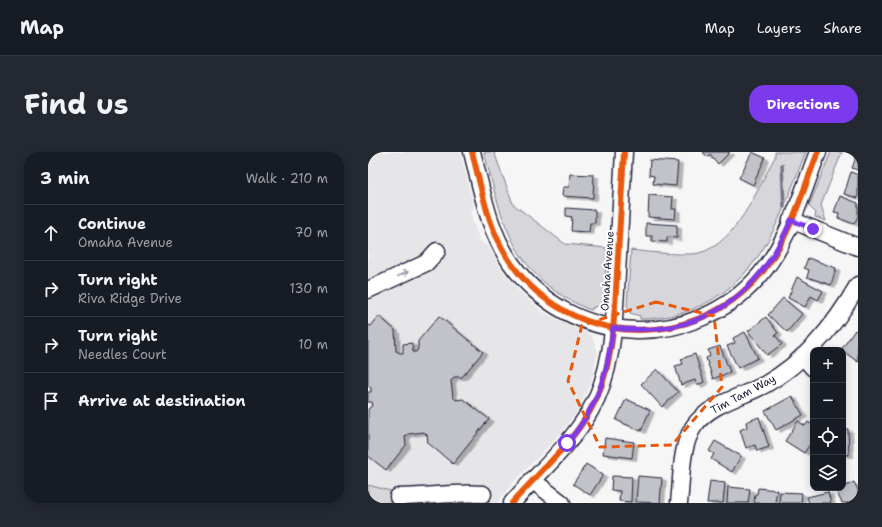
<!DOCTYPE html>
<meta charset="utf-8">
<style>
:root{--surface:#171b24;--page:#242831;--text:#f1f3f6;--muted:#9ea1a6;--line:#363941;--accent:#7c3aed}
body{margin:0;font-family:"Shantell Sans",sans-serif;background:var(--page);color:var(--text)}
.controls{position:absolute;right:12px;bottom:12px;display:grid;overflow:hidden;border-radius:8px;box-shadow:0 2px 10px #0003}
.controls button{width:36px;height:36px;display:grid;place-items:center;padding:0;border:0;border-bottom:1px solid var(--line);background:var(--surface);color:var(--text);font:20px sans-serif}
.stop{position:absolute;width:12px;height:12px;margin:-9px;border:3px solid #7c3aed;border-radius:50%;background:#fff}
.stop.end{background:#7c3aed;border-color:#fff;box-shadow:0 1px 4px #0008}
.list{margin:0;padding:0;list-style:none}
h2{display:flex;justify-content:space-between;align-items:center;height:52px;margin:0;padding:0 16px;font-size:17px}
h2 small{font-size:13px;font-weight:400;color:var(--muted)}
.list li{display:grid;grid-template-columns:26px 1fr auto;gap:12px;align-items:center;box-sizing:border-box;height:56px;padding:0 16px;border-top:1px solid var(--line)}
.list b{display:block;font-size:15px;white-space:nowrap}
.list p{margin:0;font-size:13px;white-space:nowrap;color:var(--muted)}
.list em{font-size:13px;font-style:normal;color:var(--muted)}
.icon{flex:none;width:22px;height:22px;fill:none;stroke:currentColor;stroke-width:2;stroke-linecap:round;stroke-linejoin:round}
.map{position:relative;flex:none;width:490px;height:351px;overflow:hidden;border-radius:16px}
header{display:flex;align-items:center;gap:24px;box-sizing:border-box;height:56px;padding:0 20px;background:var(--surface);border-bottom:1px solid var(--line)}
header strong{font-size:19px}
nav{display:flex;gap:22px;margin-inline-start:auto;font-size:14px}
.intro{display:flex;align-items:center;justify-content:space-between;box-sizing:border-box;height:96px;padding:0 24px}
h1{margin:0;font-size:28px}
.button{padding:10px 18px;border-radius:16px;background:var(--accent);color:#fff;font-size:14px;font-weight:700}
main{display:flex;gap:24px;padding:0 24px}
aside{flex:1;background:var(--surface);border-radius:16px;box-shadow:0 2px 10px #0003}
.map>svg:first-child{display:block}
</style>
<header>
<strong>Map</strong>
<nav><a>Map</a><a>Layers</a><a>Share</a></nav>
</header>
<div class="intro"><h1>Find us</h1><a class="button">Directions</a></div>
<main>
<aside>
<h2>3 min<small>Walk · 210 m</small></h2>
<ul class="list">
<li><svg class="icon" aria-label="ahead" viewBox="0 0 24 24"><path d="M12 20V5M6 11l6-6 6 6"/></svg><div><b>Continue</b><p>Omaha Avenue</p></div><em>70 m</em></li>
<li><svg class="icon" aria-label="right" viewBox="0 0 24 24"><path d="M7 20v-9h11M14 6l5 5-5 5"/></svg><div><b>Turn right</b><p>Riva Ridge Drive</p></div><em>130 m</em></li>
<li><svg class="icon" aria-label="right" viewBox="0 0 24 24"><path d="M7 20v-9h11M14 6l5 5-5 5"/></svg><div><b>Turn right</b><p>Needles Court</p></div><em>10 m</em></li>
<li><svg class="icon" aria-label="arrive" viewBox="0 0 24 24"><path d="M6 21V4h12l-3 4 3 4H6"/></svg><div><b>Arrive at destination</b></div></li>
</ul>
</aside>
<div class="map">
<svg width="490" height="351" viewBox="0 0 490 351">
<defs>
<filter id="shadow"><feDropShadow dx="4.5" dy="2.5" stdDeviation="0" flood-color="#0004"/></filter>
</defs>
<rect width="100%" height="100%" fill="#f6f6f7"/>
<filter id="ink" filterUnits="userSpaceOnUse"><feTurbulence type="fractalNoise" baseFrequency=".025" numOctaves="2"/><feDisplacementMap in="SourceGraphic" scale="8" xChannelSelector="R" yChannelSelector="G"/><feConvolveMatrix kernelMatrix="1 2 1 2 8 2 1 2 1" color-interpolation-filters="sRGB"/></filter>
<g filter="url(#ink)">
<path fill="#e6e6e9" d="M 0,0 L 92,0 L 106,55 L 102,61 L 112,89 L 121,95 L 134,118 L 151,139 L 172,158 L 186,166 L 223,183 L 230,200 L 223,230 L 210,258 L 195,279 L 145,331 L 129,351 L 0,351 Z"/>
<g fill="#d7d7db" stroke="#7c7c8b">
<path d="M 116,0 L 126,0 L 145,52 L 197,92 L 239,96 L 236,146 L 232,153 L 224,156 L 224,158 L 220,157 C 145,125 135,72 116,0 Z"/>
<path d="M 407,0 L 438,0 C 413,60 398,122 334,153 C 315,162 294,167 272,167 L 272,164 L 262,161 L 259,153 L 263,98 C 277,100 318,104 331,101 C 368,92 390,36 407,5 Z"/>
<path d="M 463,0 L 474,0 L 453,53 L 458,69 L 447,65 L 448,61 L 441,54 Z"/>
<path d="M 0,333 L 30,341 L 29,351 L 0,351 Z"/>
</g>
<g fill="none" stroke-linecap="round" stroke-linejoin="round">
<path stroke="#767685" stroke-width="3.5" d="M 414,13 L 416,55"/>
</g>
<g fill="#c2c2c9" stroke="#22223b" filter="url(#shadow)">
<path d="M 335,0 L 362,0 L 350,12 L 342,2 L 339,5 Z"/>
<path d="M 384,0 L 397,6 L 385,33 L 371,26 Z"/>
<path d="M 490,0 L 490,18 L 484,16 Z"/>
<path d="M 282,8 L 310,10 L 308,34 L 285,32 L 286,24 L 281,23 Z"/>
<path d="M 483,20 L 490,23 L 490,46 L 476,42 Z"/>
<path d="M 202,22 L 226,23 L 225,46 L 194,44 L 195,35 L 201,35 Z"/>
<path d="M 281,43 L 305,45 L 304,57 L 308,57 L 307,67 L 280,65 Z"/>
<path d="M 472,44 L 490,51 L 490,64 L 486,72 L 470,66 L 471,61 L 466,60 Z"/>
<path d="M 198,56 L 227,58 L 227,71 L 222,71 L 221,80 L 203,79 L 204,65 L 198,64 Z"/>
<path d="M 278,71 L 309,73 L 309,86 L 299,85 L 299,90 L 284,89 L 284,84 L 278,84 Z"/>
<path d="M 440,106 L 468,116 L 463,133 L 439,125 L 441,118 L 436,116 Z"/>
<path d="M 429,125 L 455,139 L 450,148 L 443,144 L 437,155 L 420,146 Z"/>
<path d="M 415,146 L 434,162 L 419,180 L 400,163 Z"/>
<path d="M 11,164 L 27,178 L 28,199 L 32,201 L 35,201 L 35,192 L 44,191 L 45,200 L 48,200 L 50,197 L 50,189 L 71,164 L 115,200 L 94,225 L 86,225 L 83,229 L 85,245 L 88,248 L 95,247 L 121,267 L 85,312 L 60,291 L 59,283 L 56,280 L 40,282 L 37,285 L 38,293 L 18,318 L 0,304 L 0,257 L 5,253 L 4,250 L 0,250 L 0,240 L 3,240 L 3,236 L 0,234 L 0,173 L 3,174 Z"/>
<path d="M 398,165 L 410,181 L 407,183 L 414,192 L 399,203 L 380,179 Z"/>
<path d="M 487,178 L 490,180 L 490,210 L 473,198 Z"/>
<path d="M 377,180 L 390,206 L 370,216 L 359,194 L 367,191 L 365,186 Z"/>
<path d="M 352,194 L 362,220 L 345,227 L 338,206 L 342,204 L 340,198 Z"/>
<path d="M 327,202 L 336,230 L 329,233 L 327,228 L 313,233 L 307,214 L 315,212 L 313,207 Z"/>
<path d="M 289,217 L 310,240 L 294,255 L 273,232 Z"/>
<path d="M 424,244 L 435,263 L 408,278 L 397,259 Z"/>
<path d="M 258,247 L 282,258 L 273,279 L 248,268 Z"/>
<path d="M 391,265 L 401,295 L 389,299 L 387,293 L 378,296 L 372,278 L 379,275 L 378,270 Z"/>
<path d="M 430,269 L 437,274 L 440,270 L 445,273 L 445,288 L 436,301 L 417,289 Z"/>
<path d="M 475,277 L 480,277 L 481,303 L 475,303 Z"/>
<path d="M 237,286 L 266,290 L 264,306 L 235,302 Z"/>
<path d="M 347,289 L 373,304 L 364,320 L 343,307 L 346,302 L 341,299 Z"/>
<path d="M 218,312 L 235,323 L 222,343 L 205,332 Z"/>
<path d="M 244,324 L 264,325 L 263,350 L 251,349 L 252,339 L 243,338 Z"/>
<path d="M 270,324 L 294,326 L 292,351 L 268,350 Z"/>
<path d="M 342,329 L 357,331 L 355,351 L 339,351 Z"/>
<path d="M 486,330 L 490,338 L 490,351 L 474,351 L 468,339 Z"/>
<path d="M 360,335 L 382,337 L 380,351 L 359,351 Z"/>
<path d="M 390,336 L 409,338 L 407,351 L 386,351 L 387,342 L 389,342 Z"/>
<path d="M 412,340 L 434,341 L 433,351 L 411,351 Z"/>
<path d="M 460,340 L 463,351 L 441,351 L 439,345 Z"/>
</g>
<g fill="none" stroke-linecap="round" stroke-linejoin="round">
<defs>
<g id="minor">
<path d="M 104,0 C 114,38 120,78 143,111 C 202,195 325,201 392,123 C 421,89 434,41 450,0"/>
<path d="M 423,68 L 490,95"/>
<path d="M 0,138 L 58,111 L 69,99"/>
<path d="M 435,204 L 445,216"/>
<path d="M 164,328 L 194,351"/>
<path d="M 30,345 C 58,345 86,340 115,342"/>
<path d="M 144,351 C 170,321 202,294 222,259 C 246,218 246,167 249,121 C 251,81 254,40 256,0"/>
<path d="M 311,351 C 314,327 312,295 326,274 C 342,251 375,245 398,232 C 438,209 468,172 490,133"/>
</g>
</defs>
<use href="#minor" stroke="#22223b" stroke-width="19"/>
<use href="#minor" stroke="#fff" stroke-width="16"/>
<defs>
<g id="cycleway">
<path d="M 104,0 C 114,38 120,78 143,111 C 202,195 325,201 392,123 C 421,89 434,41 450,0"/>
<path d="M 144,351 C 170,321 202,294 222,259 C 246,218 246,167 249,121 C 251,81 254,40 256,0"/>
</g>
</defs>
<use href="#cycleway" stroke="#fff" stroke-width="8"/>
<use href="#cycleway" stroke="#e8590c" stroke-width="6"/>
</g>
<defs><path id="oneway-shaft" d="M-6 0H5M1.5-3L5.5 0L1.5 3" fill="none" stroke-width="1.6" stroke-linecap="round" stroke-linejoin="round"/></defs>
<use stroke="#9c9ca7" href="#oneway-shaft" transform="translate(35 122) rotate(-25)"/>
</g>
<g fill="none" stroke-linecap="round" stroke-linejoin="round" filter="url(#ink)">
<path stroke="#7c3aed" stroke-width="5" d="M 199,291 C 230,255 239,223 245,176 C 331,186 390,147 423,68 L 445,77"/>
</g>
<path fill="none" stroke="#e8590c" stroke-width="3" stroke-dasharray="8 5" stroke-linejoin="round" d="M 288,150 L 346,164 L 354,235 L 304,293 L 232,295 L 200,229 L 214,173 Z"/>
<g text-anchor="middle" stroke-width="4" stroke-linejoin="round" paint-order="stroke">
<g font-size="11" fill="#22223b" stroke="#fff">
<text transform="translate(239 119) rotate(-86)" y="4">Omaha Avenue</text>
<text transform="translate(375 242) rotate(-28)" y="4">Tim Tam Way</text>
</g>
</g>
</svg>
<div class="controls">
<button>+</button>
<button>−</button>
<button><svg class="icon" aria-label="locate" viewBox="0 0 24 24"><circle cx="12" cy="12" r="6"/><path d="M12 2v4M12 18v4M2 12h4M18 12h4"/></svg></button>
<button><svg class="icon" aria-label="layers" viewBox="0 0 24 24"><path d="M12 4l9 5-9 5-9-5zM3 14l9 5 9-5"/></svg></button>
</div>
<div class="stop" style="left:199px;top:291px"></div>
<div class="stop end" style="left:445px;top:77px"></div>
</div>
</main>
